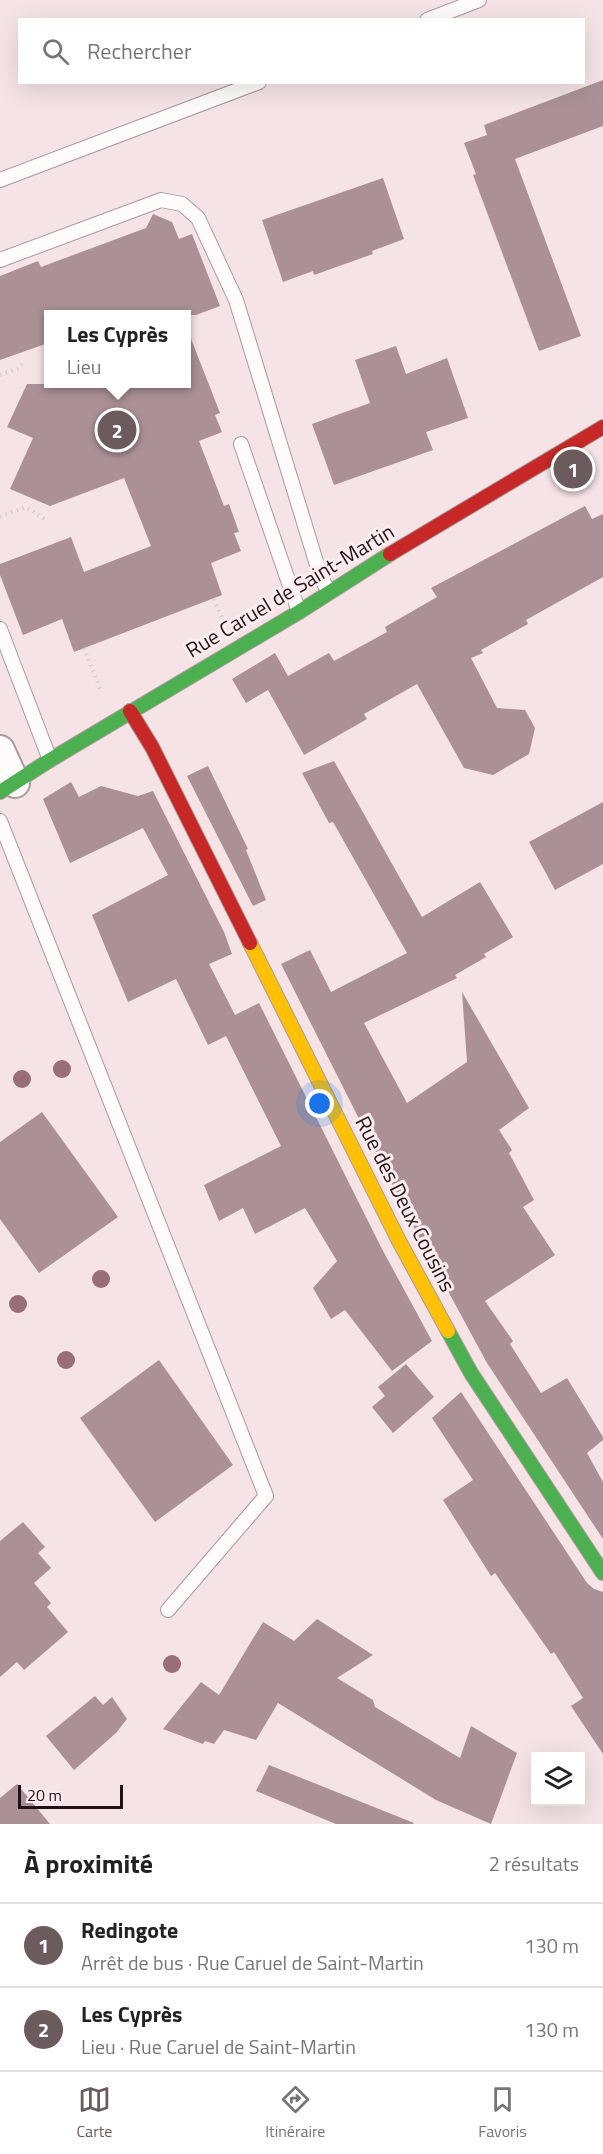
<!DOCTYPE html>
<html lang="fr">
<meta charset="utf-8">
<style>
:root{--surface:#fff;--page:#f6f6f6;--text:#222;--muted:#767676;--line:#e0e0e0;--accent:#6b5b5d}
body{margin:0;font-family:"Titillium Web",sans-serif;background:var(--page);color:var(--text)}
.controls{position:absolute;right:18px;bottom:18px;display:grid;overflow:hidden;border-radius:0px;box-shadow:0 6px 24px #0002}
.controls button{width:54px;height:54px;display:grid;place-items:center;padding:0;border:0;border-bottom:2px solid var(--line);background:var(--surface);color:var(--text);font:30px sans-serif}
.scale{position:absolute;left:18px;bottom:15px;width:105px;box-sizing:border-box;padding-left:6px;border:3px solid #201214;border-top:0;font-size:16px;line-height:21px;white-space:nowrap;color:#201214;-webkit-text-stroke:4px #feedef;paint-order:stroke}
.you{position:absolute;left:320px;top:1104px;width:21px;height:21px;margin:-15px;border:4px solid #fff;border-radius:50%;background:#1a73e8;box-shadow:0 0 0 9px #1a73e833}
.badge{display:grid;place-items:center;width:39px;height:39px;border-radius:50%;background:var(--accent);color:#fff;font-size:20px;font-weight:700}
.pin{position:absolute;translate:-50% -50%;border:3px solid #fff;box-shadow:0 2px 6px #0006}
.popup{position:absolute;left:44px;top:310px;width:147px;height:78px;box-sizing:border-box;display:grid;place-content:center;border-radius:0px;background:var(--surface);filter:drop-shadow(0 2px 4px #0005);font-size:20px;white-space:nowrap;color:var(--muted)}
.popup b{font-size:22px;color:var(--text)}
.popup::after{content:'';position:absolute;left:50%;top:100%;margin-left:-12px;border:12px solid transparent;border-top-color:var(--surface)}
.list{margin:0;padding:0;list-style:none}
h2{display:flex;justify-content:space-between;align-items:center;height:78px;margin:0;padding:0 24px;font-size:26px}
h2 small{font-size:20px;font-weight:400;color:var(--muted)}
.list li{display:grid;grid-template-columns:39px 1fr auto;gap:18px;align-items:center;box-sizing:border-box;height:84px;padding:0 24px;border-top:2px solid var(--line)}
.list b{display:block;font-size:22px;white-space:nowrap}
.list p{margin:0;font-size:20px;white-space:nowrap;color:var(--muted)}
.list em{font-size:20px;font-style:normal;color:var(--muted)}
.icon{flex:none;width:33px;height:33px;fill:none;stroke:currentColor;stroke-width:2;stroke-linecap:round;stroke-linejoin:round}
.map{position:relative;flex:none;width:603px;height:1824px;overflow:hidden}
.search{position:absolute;background:var(--surface);box-shadow:0 6px 24px #0002;left:18px;right:18px;top:18px;height:66px;display:flex;align-items:center;gap:15px;box-sizing:border-box;padding:0 21px;border-radius:0px;color:var(--muted);font-size:22px}
.sheet{height:246px;background:var(--surface)}
nav{display:flex;justify-content:space-around;align-items:center;box-sizing:border-box;height:84px;border-top:2px solid var(--line);background:var(--surface);font-size:16px;color:var(--muted)}
nav a{display:grid;justify-items:center;gap:3px}
nav .on{color:var(--accent)}
.map>svg:first-child{display:block}
</style>
<div class="map">
<svg width="603" height="1824" viewBox="0 0 603 1824">
<rect width="100%" height="100%" fill="#f5e3e5"/>
<g fill="#ab9196">
<path d="M 603,80 L 603,126 L 515,159 L 581,336 L 539,351 L 473,175 L 476,174 L 464,143 L 487,135 L 484,125 Z"/>
<path d="M 383,178 L 404,239 L 372,251 L 373,254 L 314,275 L 313,271 L 283,282 L 262,220 Z"/>
<path d="M 153,214 L 172,222 L 179,239 L 192,234 L 220,306 L 196,315 L 48,315 L 48,343 L 0,360 L 0,276 L 38,261 L 41,267 L 146,228 Z"/>
<path d="M 186,331 L 188,331 L 220,413 L 215,415 L 222,432 L 199,441 L 224,506 L 229,504 L 239,532 L 234,533 L 241,551 L 211,563 L 222,595 L 74,652 L 62,619 L 23,635 L 0,575 L 0,564 L 71,537 L 84,572 L 151,546 L 124,478 L 50,506 L 10,489 L 33,438 L 7,427 L 27,384 L 186,384 Z"/>
<path d="M 396,346 L 406,374 L 447,358 L 468,418 L 426,432 L 433,450 L 334,485 L 312,424 L 370,403 L 355,360 Z"/>
<path d="M 585,506 L 592,519 L 603,514 L 603,577 L 526,620 L 528,624 L 481,650 L 483,653 L 471,658 L 497,708 L 525,710 L 535,728 L 529,754 L 493,775 L 464,768 L 417,684 L 364,714 L 367,719 L 304,755 L 268,690 L 246,703 L 232,679 L 275,653 L 288,676 L 329,653 L 334,661 L 387,632 L 385,627 L 437,597 L 431,588 Z"/>
<path d="M 334,761 L 422,917 L 480,882 L 513,937 L 484,954 L 486,957 L 455,975 L 457,978 L 364,1023 L 407,1103 L 467,1062 L 462,992 L 529,1108 L 499,1130 L 512,1150 L 509,1153 L 534,1200 L 523,1207 L 555,1255 L 485,1301 L 513,1341 L 510,1344 L 541,1393 L 567,1378 L 603,1437 L 603,1440 L 587,1453 L 603,1482 L 603,1539 L 487,1363 L 416,1232 L 281,964 L 310,950 L 331,992 L 407,953 L 333,822 L 329,823 L 302,773 Z"/>
<path d="M 208,766 L 248,849 L 246,850 L 266,900 L 253,906 L 187,776 Z"/>
<path d="M 71,782 L 79,797 L 101,786 L 138,796 L 153,791 L 224,932 L 232,954 L 209,964 L 235,1015 L 259,1003 L 382,1249 L 432,1341 L 392,1371 L 345,1310 L 331,1319 L 313,1288 L 337,1261 L 305,1208 L 255,1234 L 243,1208 L 219,1221 L 204,1185 L 281,1146 L 226,1036 L 208,1045 L 176,979 L 128,1002 L 92,915 L 168,875 L 143,828 L 70,863 L 43,799 Z"/>
<path d="M 603,802 L 603,864 L 555,890 L 529,842 Z"/>
<path d="M 42,1112 L 118,1217 L 39,1273 L 0,1219 L 0,1142 Z"/>
<path d="M 159,1360 L 233,1465 L 155,1522 L 80,1418 Z"/>
<path d="M 406,1364 L 434,1397 L 393,1433 L 372,1407 L 385,1396 L 378,1387 Z"/>
<path d="M 461,1392 L 587,1583 L 594,1589 L 603,1592 L 603,1754 L 571,1706 L 583,1698 L 554,1652 L 551,1654 L 495,1573 L 491,1576 L 443,1500 L 473,1480 L 432,1418 Z"/>
<path d="M 23,1522 L 45,1547 L 38,1553 L 51,1568 L 34,1583 L 51,1603 L 47,1607 L 68,1632 L 24,1670 L 17,1662 L 0,1677 L 0,1541 Z"/>
<path d="M 317,1619 L 373,1655 L 337,1678 L 373,1700 L 375,1707 L 460,1758 L 471,1726 L 517,1753 L 491,1824 L 436,1800 L 278,1703 L 256,1740 L 224,1730 L 214,1744 L 205,1741 L 203,1744 L 163,1729 L 201,1682 L 219,1695 L 263,1622 L 294,1641 Z"/>
<path d="M 95,1696 L 103,1705 L 112,1697 L 127,1719 L 116,1733 L 74,1770 L 46,1736 Z"/>
<path d="M 269,1765 L 414,1823 L 413,1824 L 336,1824 L 256,1791 Z"/>
<path d="M 17,1784 L 50,1824 L 0,1824 L 0,1798 Z"/>
</g>
<g fill="none" stroke-linecap="round" stroke-linejoin="round">
<defs>
<g id="lane">
<path d="M 427,20 L 479,0"/>
<path d="M 0,180 L 259,82"/>
<path d="M 0,260 L 161,200 L 182,204 L 198,218 L 236,300 L 321,578 L 329,592"/>
<path d="M 241,444 L 299,612"/>
<path d="M 0,629 L 50,760"/>
<path d="M 0,821 L 266,1496 L 168,1610"/>
</g>
<path id="street" d="M 0,750 L 15,783"/>
<g id="fast">
<path d="M 0,792 L 50,760 L 299,612 L 390,554"/>
<path d="M 448,1331 L 471,1373 L 603,1573"/>
</g>
<path id="slow" d="M 250,943 L 399,1241 L 448,1331"/>
<g id="jam">
<path d="M 390,554 L 603,427"/>
<path d="M 130,711 L 152,747 L 250,943"/>
</g>
</defs>
<use href="#lane" stroke="#aa9a9c" stroke-width="16"/>
<use href="#street" stroke="#aa9a9c" stroke-width="32"/>
<use href="#fast" stroke="#aa9a9c" stroke-width="16"/>
<use href="#slow" stroke="#aa9a9c" stroke-width="16"/>
<use href="#jam" stroke="#aa9a9c" stroke-width="16"/>
<g stroke="#d4cfcf" stroke-width="4" stroke-dasharray="1.5 4.5" stroke-linecap="butt">
<path d="M 0,375 L 19,368 L 23,361"/>
<path d="M 0,517 L 26,507 L 48,521"/>
<path d="M 214,599 L 222,618"/>
<path d="M 84,648 L 101,691"/>
</g>
<use href="#lane" stroke="#fefbfb" stroke-width="14"/>
<use href="#street" stroke="#fefbfb" stroke-width="28"/>
<use href="#fast" stroke="#4caf50" stroke-width="14"/>
<use href="#slow" stroke="#ffc107" stroke-width="14"/>
<use href="#jam" stroke="#c62828" stroke-width="14"/>
</g>
<g fill="#996e79">
<circle cx="62" cy="1069" r="9"/>
<circle cx="22" cy="1079" r="9"/>
<circle cx="101" cy="1279" r="9"/>
<circle cx="18" cy="1304" r="9"/>
<circle cx="66" cy="1360" r="9"/>
<circle cx="172" cy="1664" r="9"/>
</g>
<g text-anchor="middle" stroke-width="6" stroke-linejoin="round" paint-order="stroke">
<g font-size="21" fill="#201214" stroke="#feedef">
<text transform="translate(290 591) rotate(-31)" y="7">Rue Caruel de Saint-Martin</text>
<text transform="translate(405 1204) rotate(63)" y="7">Rue des Deux Cousins</text>
</g>
</g>
</svg>
<div class="controls">
<button><svg class="icon" aria-label="layers" viewBox="0 0 24 24"><path d="M12 4l9 5-9 5-9-5zM3 14l9 5 9-5"/></svg></button>
</div>
<div class="scale">20 m</div>
<div class="you"></div>
<div class="pin badge" style="left:573px;top:469px">1</div>
<div class="pin badge" style="left:117px;top:430px">2</div>
<div class="popup"><b>Les Cyprès</b>Lieu</div>
<div class="search"><svg class="icon" aria-label="search" viewBox="0 0 24 24"><circle cx="10" cy="10" r="6"/><path d="M15 15l6 6"/></svg>Rechercher</div>
</div>
<section class="sheet">
<h2>À proximité<small>2 résultats</small></h2>
<ul class="list">
<li><span class="badge">1</span><div><b>Redingote</b><p>Arrêt de bus · Rue Caruel de Saint-Martin</p></div><em>130 m</em></li>
<li><span class="badge">2</span><div><b>Les Cyprès</b><p>Lieu · Rue Caruel de Saint-Martin</p></div><em>130 m</em></li>
</ul>
</section>
<nav>
<a class="on"><svg class="icon" aria-label="map" viewBox="0 0 24 24"><path d="M3 6l6-2 6 2 6-2v14l-6 2-6-2-6 2zM9 4v14M15 6v14"/></svg>Carte</a>
<a><svg class="icon" aria-label="directions" viewBox="0 0 24 24"><path d="M12 3l9 9-9 9-9-9zM9 14v-3h6M13 9l2 2-2 2"/></svg>Itinéraire</a>
<a><svg class="icon" aria-label="saved" viewBox="0 0 24 24"><path d="M7 4h10v16l-5-4-5 4z"/></svg>Favoris</a>
</nav>
